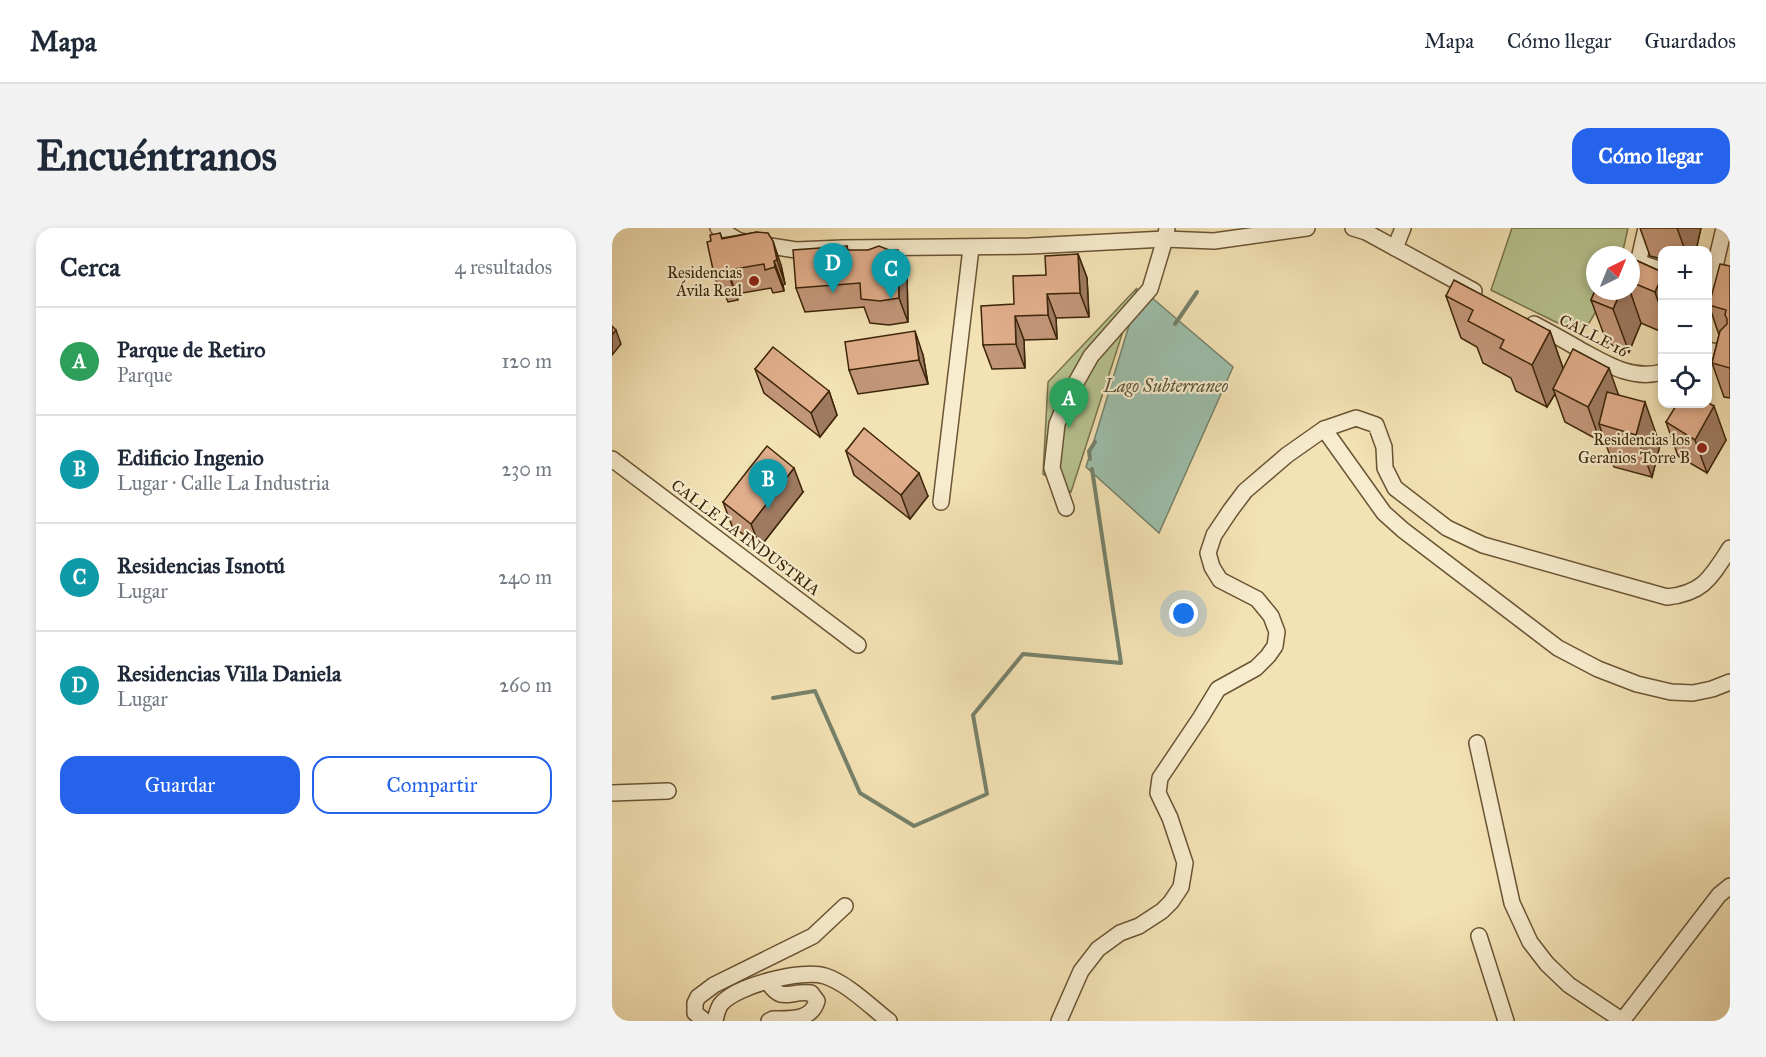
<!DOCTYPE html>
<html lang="es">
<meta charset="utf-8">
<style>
:root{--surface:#fff;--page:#f2f2f3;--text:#1f2937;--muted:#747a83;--line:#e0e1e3;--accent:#2563eb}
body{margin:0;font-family:"IM FELL Great Primer",serif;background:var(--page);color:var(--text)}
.controls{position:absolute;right:18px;top:18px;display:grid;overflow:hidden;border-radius:12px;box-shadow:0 3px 9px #0003}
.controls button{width:54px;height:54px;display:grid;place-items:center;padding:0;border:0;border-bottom:2px solid var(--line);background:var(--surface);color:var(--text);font:30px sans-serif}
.compass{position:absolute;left:974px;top:18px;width:54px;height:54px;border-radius:50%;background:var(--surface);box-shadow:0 3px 9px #0003;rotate:43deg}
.you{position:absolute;left:572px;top:386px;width:21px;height:21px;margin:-15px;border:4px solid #fff;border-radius:50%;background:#1a73e8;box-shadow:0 0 0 9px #1a73e833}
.badge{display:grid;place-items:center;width:39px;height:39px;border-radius:50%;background:var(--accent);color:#fff;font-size:20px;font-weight:700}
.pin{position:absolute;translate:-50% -50px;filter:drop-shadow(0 2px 3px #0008)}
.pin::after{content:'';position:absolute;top:32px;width:21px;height:18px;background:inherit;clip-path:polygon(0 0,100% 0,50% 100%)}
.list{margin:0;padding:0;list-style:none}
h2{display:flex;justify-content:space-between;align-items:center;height:78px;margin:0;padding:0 24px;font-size:26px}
h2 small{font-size:20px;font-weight:400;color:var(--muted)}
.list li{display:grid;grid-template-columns:39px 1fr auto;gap:18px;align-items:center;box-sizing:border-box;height:108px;padding:0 24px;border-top:2px solid var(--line)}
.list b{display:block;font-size:22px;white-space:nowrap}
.list p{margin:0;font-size:20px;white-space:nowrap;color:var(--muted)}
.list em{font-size:20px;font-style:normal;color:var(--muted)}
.actions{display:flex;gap:12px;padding:18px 24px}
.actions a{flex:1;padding:14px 0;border:2px solid var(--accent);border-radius:18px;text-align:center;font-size:21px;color:var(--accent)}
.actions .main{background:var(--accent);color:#fff}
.icon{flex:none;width:33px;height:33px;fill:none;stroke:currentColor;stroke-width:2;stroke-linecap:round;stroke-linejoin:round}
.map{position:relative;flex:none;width:1118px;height:793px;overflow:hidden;border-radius:18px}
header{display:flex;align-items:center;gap:36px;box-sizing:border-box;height:84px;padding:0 30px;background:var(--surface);border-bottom:2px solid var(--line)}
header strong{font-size:28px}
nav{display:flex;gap:33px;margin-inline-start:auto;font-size:21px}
.intro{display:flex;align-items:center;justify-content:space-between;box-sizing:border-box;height:144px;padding:0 36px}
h1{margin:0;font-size:42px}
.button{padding:15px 27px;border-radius:18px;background:var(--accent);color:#fff;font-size:21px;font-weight:700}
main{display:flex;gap:36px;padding:0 36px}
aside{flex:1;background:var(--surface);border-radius:18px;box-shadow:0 3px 9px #0003}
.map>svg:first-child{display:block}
</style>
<header>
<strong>Mapa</strong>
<nav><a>Mapa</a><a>Cómo llegar</a><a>Guardados</a></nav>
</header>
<div class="intro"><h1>Encuéntranos</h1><a class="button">Cómo llegar</a></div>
<main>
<aside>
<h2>Cerca<small>4 resultados</small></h2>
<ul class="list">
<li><span class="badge" style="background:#2e9e5b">A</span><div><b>Parque de Retiro</b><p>Parque</p></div><em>120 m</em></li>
<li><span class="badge" style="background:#0f9aa8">B</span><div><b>Edificio Ingenio</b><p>Lugar · Calle La Industria</p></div><em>230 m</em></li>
<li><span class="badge" style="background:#0f9aa8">C</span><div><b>Residencias Isnotú</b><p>Lugar</p></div><em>240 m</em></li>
<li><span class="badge" style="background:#0f9aa8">D</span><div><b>Residencias Villa Daniela</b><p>Lugar</p></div><em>260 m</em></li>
</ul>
<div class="actions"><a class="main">Guardar</a><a>Compartir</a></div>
</aside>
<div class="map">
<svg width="1118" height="793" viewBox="0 0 1118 793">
<rect width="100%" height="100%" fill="#f3e2b4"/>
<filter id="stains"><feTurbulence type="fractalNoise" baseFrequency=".00333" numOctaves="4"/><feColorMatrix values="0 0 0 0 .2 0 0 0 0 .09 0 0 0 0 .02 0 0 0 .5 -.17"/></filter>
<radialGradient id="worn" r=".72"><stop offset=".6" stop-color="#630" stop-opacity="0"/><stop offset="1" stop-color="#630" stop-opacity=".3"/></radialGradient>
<g fill="#b7c490" stroke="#7a744c" stroke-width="1.5">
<path d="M 900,0 L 1016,0 L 1010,27 L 983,27 L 983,63 L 996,63 L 970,107 L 879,62 Z"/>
<path d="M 525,60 L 459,264 L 431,246 L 436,154 Z"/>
</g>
<path fill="#9cbeaa" stroke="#76816a" stroke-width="1.5" d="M 539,69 L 621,139 L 547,305 L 474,239 L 519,91 Z"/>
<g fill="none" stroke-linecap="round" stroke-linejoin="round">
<g stroke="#76816a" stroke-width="4">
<path d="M 563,96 L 585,64"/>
<path d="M 478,231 L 477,223 L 483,214"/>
<path d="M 161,470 L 203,463 L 248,565 L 302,598 L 375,566 L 361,487 L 411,426 L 509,435 L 480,241"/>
</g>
<defs>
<g id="minor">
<path d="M 106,0 L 127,13 L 184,22 L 231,20 L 418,18 L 553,11 L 602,13 L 695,0"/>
<path d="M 741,0 L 754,4 L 862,63"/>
<path d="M 1034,0 L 1027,31 L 1029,35 L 1050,42"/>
<path d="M 783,20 L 791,0"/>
<path d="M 1096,68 L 1112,0"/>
<path d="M 922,96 C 937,104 952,112 967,121 C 993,135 1020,153 1050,144"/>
<path d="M 1096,122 L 1118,127"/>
<path d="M 712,201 L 772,285 L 791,302 L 946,420 L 986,441 L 1025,456 L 1059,464 L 1081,465 L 1100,461 L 1118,454"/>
<path d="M 0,231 L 246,417"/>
<path d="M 329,274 L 359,20"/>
<path d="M 454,280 L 440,240 L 445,196 L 457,167 L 479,128 L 538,61 L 553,11 L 555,0"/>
<path d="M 865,515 L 900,675 L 918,714 L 935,736 L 957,757 L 1011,793"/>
<path d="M 0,565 L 56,563"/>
<path d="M 867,708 L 894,793"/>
<path d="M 156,754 C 170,776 177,762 199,765 L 205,773 C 199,793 178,791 161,791 L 157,793"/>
<path d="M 93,793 L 83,785 L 83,775 L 86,769 L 102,757 L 201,708 L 233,678"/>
<path d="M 103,793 C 104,788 106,780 109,776 C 125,757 190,741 213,748 C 235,755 259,779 277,793"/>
<path d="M 447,793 L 469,743 L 486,721 L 508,705 L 527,698 L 550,683 L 559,674 L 569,659 L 573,635 L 558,590 L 546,565 L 548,550 L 589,489 L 606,461 L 644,440 L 656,428 L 663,418 L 665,404 L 659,388 L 645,371 L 608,352 L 600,339 L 596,325 L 602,307 L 618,283 L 633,263 L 675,227 L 712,201 L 744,190 L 764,197 L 772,219 L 773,240 L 783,260 L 835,300 L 871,317 L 1055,369 C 1092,365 1099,349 1118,320"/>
<path d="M 1010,793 L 1107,667 L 1118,658"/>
</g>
</defs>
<use href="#minor" stroke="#6a5434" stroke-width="18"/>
<use href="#minor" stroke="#f7ecce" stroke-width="15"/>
</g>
<g fill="#c29678" stroke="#3c2509" stroke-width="1.5">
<path d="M 1028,0 L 1089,0 L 1084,22 L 1050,22 L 1050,31 L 1038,28 Z"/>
<path d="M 145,4 L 169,37 L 173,56 L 171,57 L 172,63 L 161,65 L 159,60 L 124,66 L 126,72 L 116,74 L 114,69 L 110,69 L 102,46 L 99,13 L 108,5 L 110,10 Z"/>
<path d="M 235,18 L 236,22 L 295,46 L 296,94 L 277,97 L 258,95 L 252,79 L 193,84 L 184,60 Z"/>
<path d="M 466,26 L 475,50 L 477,89 L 444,90 L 445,111 L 412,112 L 413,140 L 380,141 L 371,117 L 402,76 L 434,47 Z"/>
<path d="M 1019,30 L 1050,44 L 1050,104 L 1029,95 L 1017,124 L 995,115 L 979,72 L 983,63 L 1019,63 Z"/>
<path d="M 1118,38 L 1118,170 L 1112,169 L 1100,135 L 1107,107 L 1097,77 Z"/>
<path d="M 834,68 L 938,103 L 951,140 L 1007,167 L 1048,217 L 1040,249 L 1002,239 L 991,208 L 988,213 L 953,194 L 943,166 L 935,179 L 904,163 L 899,150 L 871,135 L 865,119 L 849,110 Z"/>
<path d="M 311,127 L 316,156 L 246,166 L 237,142 Z"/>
<path d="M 143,141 L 217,163 L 225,187 L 208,209 L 152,165 Z"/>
<path d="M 1054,194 L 1114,212 L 1095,245 L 1066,228 Z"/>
<path d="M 234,223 L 316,268 L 298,291 L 242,247 Z"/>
<path d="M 191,264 L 148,319 L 120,298 L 111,274 Z"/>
</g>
<g fill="#9e7a61" stroke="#3c2509" stroke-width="1.5">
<path d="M 1065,0 L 1089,0 L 1084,22 L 1073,22 Z"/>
<path d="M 161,13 L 169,37 L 173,56 L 165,32 Z"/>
<path d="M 286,22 L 295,46 L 296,94 L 287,70 Z"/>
<path d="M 466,26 L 475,50 L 477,89 L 468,65 Z"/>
<path d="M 162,33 L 171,57 L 172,63 L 163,39 Z"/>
<path d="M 116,42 L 126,72 L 117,48 Z"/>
<path d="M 1050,48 L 1050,85 L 1043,64 Z"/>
<path d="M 1009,63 L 1018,63 L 1029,95 L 1017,124 L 1001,81 Z"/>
<path d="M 435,66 L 444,90 L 445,111 L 436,87 Z"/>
<path d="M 403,88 L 412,112 L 413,140 L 404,116 Z"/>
<path d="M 4,102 L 9,116 L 0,127 L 0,107 Z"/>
<path d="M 303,103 L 311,127 L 316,156 L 307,132 Z"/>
<path d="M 938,103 L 953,146 L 941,161 L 943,166 L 935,179 L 920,137 Z"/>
<path d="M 997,140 L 1009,174 L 987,196 L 991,208 L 988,213 L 976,179 Z"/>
<path d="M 217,163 L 225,187 L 208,209 L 199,185 Z"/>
<path d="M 1033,174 L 1048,217 L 1040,249 L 1024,207 Z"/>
<path d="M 1102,178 L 1114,212 L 1095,245 L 1083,212 Z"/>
<path d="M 182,240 L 191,264 L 148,319 L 139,296 Z"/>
<path d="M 307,245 L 316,268 L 298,291 L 289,267 Z"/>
</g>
<g fill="#e1ae8b" stroke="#3c2509" stroke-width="1.5">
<path d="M 145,4 L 156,5 L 161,13 L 165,32 L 162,33 L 163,39 L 153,42 L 152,36 L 116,42 L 117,48 L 107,50 L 106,45 L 102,46 L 95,14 L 99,13 L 98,7 L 108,5 L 110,11 Z"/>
<path d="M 235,18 L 235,22 L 256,22 L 267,18 L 277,22 L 286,22 L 287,70 L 268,73 L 249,71 L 248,55 L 184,60 L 181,22 Z"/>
<path d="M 466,26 L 468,65 L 435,66 L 436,87 L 403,88 L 404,116 L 371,117 L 369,78 L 402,76 L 401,48 L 434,47 L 433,28 Z"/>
<path d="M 1019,30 L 1050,44 L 1050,48 L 1043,64 L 1019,54 Z"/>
<path d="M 1108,36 L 1118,38 L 1118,140 L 1100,135 L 1108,103 L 1115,96 L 1115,91 L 1113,87 L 1114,82 L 1097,77 Z"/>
<path d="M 842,52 L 938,103 L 920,137 L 888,120 L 892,112 L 856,93 L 861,82 L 834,68 Z"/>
<path d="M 983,63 L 1009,63 L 1001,81 L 979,72 Z"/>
<path d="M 0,98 L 4,102 L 0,107 Z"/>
<path d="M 303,103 L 307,132 L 237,142 L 233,114 Z"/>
<path d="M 161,119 L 217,163 L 199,185 L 143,141 Z"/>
<path d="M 961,121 L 997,140 L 976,179 L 941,161 Z"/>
<path d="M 995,164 L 1033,174 L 1024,207 L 987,196 Z"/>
<path d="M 1095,174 L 1102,178 L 1083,212 L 1054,194 L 1065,176 L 1095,176 Z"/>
<path d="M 252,200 L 307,245 L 289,267 L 234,223 Z"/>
<path d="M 155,218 L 182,240 L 139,296 L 111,274 Z"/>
</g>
<g fill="#8f2418" stroke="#f7ecce" stroke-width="2">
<circle cx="142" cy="53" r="6"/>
<circle cx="1090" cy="220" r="6"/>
</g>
<g text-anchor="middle" stroke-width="4.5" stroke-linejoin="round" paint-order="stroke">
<g font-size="16" fill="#3c2509" stroke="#f7ecce" text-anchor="end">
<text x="130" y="50">Residencias<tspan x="130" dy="18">Ávila Real</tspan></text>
<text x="1078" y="217">Residencias los<tspan x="1078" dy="18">Geranios Torre B</tspan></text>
</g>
<g font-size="16" fill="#3c2509" stroke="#f7ecce">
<text transform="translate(982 107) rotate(27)" y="6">CALLE 16</text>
<text transform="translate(134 309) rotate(37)" y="6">CALLE LA INDUSTRIA</text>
</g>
<g font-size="18" font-style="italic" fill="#595339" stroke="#f7ecce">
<text x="554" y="164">Lago Subterraneo</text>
</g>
</g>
<rect width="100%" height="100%" filter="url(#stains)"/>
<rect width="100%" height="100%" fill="url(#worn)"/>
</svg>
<div class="controls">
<button>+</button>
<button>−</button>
<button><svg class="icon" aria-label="locate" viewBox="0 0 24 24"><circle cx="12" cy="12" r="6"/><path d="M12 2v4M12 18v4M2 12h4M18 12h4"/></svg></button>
</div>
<svg class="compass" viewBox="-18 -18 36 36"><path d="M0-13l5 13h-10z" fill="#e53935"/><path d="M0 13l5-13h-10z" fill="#747a83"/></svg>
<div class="you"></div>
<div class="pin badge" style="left:457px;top:200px;background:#2e9e5b">A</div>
<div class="pin badge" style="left:156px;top:281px;background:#0f9aa8">B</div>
<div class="pin badge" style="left:279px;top:71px;background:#0f9aa8">C</div>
<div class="pin badge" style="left:221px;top:65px;background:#0f9aa8">D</div>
</div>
</main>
